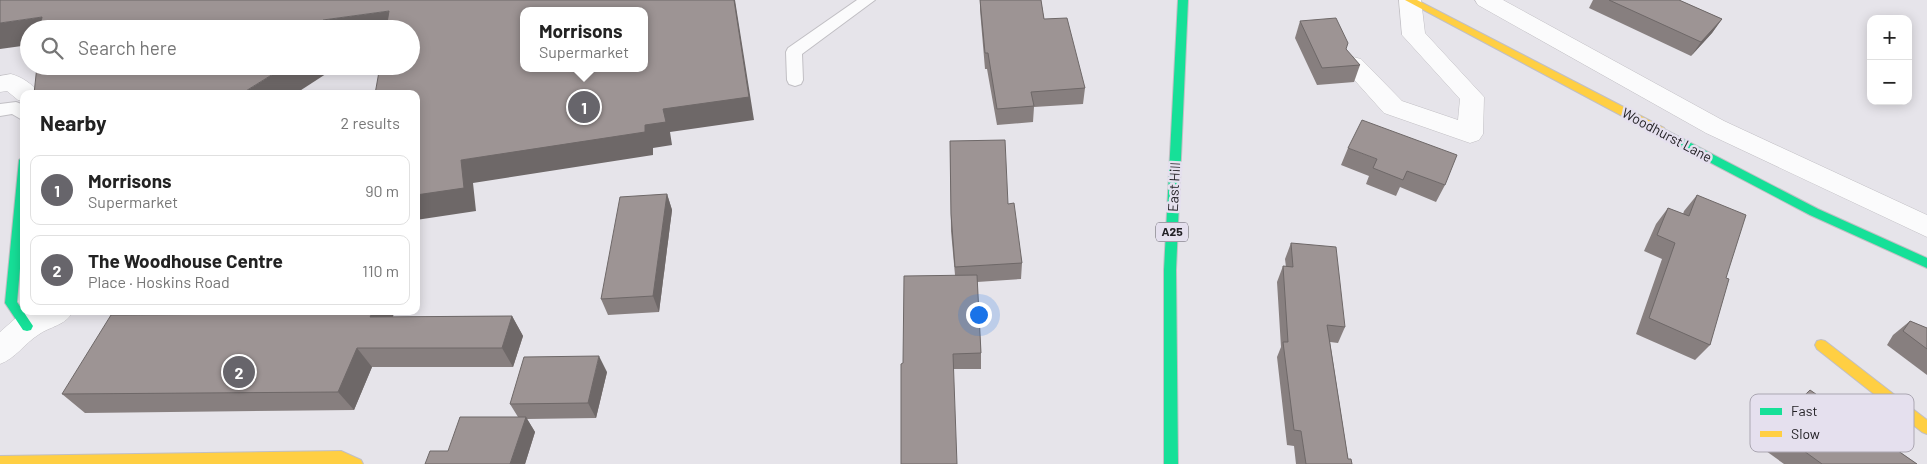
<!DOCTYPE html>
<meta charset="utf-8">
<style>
:root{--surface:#fff;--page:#f6f6f6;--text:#222;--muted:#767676;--line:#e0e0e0;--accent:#67656b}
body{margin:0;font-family:Barlow,sans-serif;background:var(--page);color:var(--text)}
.controls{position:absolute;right:15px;top:15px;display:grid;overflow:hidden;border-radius:10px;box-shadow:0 2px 12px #0003}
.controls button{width:45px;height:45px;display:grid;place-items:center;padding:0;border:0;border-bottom:1px solid var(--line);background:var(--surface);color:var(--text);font:25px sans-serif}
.you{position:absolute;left:978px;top:314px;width:18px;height:18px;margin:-12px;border:4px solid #fff;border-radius:50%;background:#1a73e8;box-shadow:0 0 0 8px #1a73e833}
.badge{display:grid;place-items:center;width:32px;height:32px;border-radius:50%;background:var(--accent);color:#fff;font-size:16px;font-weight:700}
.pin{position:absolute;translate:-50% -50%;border:2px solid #fff;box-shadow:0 1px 5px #0006}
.popup{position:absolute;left:520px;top:7px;width:128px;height:65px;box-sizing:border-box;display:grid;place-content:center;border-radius:10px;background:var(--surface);filter:drop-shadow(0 1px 4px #0005);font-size:16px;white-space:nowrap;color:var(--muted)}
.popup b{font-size:19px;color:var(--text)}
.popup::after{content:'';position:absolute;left:50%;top:100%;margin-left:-10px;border:10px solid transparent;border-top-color:var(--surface)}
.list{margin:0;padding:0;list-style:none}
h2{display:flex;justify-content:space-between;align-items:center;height:65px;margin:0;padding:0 20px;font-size:21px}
h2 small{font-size:16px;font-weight:400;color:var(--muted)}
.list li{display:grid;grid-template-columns:32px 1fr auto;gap:15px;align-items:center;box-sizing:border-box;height:70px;margin:0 10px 10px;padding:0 10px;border:1px solid var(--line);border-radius:10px}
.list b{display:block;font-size:19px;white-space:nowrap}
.list p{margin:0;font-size:16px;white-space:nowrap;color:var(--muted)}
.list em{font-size:16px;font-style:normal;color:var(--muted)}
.icon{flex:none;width:28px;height:28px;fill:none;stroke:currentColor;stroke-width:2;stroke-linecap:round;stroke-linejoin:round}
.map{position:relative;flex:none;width:1927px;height:464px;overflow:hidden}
.search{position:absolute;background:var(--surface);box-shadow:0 2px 12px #0003;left:20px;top:20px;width:400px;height:55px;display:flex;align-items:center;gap:12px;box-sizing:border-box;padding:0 18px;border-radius:28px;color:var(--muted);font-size:19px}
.panel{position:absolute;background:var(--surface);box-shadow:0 2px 12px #0003;left:20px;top:90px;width:400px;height:225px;border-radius:10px}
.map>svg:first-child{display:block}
</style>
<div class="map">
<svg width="1927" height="464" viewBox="0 0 1927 464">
<rect width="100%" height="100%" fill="#e6e4ea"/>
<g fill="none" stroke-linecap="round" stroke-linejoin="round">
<defs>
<g id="lane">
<path d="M 857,0 L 875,0 L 802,54 L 803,80 L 801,84 L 795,86 L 789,84 L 787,80 L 786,52 L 788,48 Z"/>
<path d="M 16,102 L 24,105 L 24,121 L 12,114 L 0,116 L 0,104 Z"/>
</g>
<g id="street">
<path d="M 1399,0 L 1421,0 L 1425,33 L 1484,97 L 1483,134 L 1479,140 L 1470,143 L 1384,113 L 1341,65 L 1345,59 L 1353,57 L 1361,59 L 1402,101 L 1458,120 L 1460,99 L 1402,35 Z"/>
<path d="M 1475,0 L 1503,0 L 1724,121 L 1927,215 L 1927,237 L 1706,133 L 1478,5 Z"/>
<path d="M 11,74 C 22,77 33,84 39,94 L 24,94 L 24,101 L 18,100 L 7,91 L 0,92 L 0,76 Z"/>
<path d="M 30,311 L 73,311 C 66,326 50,326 38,335 C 24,344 16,358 0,364 L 0,332 L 17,317 Z"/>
</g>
<g id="fast">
<path d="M 1178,0 L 1188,0 L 1176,270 L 1178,464 L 1164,464 L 1164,270 Z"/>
<path d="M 1660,127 L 1818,209 L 1927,258 L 1927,268 L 1810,215 L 1656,134 L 1655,131 L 1656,128 Z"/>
<path d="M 24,156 L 24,224 L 17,302 L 33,326 L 31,330 L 27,331 L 23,330 L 5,303 L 19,160 Z"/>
</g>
<g id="slow">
<path d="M 1405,0 L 1417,0 L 1664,128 L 1665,131 L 1664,134 L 1656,134 Z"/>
<path d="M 1821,340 L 1825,341 L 1927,420 L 1927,434 L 1922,432 L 1817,349 L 1815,345 L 1817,341 Z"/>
<path d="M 341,451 L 361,460 L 363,464 L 0,464 L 0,456 Z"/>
</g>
</defs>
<use href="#lane" stroke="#c1bfc4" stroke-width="2"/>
<use href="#street" stroke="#c1bfc4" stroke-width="1"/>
<use href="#fast" stroke="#c1bfc4" stroke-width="2"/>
<use href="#slow" stroke="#c1bfc4" stroke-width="2"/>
<use href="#lane" fill="#fbfbfc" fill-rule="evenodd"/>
<use href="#street" fill="#fbfbfc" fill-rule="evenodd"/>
<use href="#fast" fill="#16e098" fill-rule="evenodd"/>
<use href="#slow" fill="#ffcf43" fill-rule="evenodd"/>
</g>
<g fill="#877f7f">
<path d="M 980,0 L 1041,0 L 1044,19 L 1085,88 L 1083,104 L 1034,107 L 1033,122 L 997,125 L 987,69 L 985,69 L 980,10 Z"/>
<path d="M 1593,0 L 1679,0 L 1722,19 L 1712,33 L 1691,56 L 1589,8 Z"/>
<path d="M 1300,21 L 1346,50 L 1360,65 L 1354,82 L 1317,85 L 1295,38 Z"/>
<path d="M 950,141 L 1008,204 L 1022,263 L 1021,279 L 977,282 L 981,353 L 981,369 L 954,369 L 903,363 L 955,275 L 951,231 Z"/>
<path d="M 1348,148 L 1445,185 L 1436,202 L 1400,187 L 1396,196 L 1366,184 L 1369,176 L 1341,165 Z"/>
<path d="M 667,194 L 672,210 L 659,312 L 608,315 L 601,299 Z"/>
<path d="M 1697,195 L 1726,278 L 1710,345 L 1695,360 L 1636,334 L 1662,259 L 1644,251 L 1656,224 L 1668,208 L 1683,214 L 1684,211 Z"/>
<path d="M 1291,243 L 1345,327 L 1338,343 L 1330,342 L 1348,459 L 1352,464 L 1296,464 L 1294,446 L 1287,445 L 1277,357 L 1281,347 L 1277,282 L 1283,266 L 1286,267 L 1285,259 Z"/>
<path d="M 285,311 L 393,311 L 394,313 L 393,317 L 512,316 L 523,336 L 513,367 L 372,367 L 354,410 L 85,413 L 62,394 L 284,314 Z"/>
<path d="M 1910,321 L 1927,328 L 1927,375 L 1887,345 L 1893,335 Z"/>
<path d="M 607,372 L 596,418 L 527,419 L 535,432 L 525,464 L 425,464 L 448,451 L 518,417 L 510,404 Z"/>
<path d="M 1810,390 L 1917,464 L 1784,464 L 1755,443 L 1793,405 Z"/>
</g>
<g fill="#6e6868">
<path d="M 734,0 L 735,0 L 754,120 L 670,132 L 672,145 L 653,148 L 653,155 L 473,183 L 476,211 L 416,220 L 416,195 L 461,160 L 645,125 L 663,109 Z"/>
<path d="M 389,11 L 398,29 L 322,29 L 323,20 Z"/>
<path d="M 42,17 L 51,29 L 29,29 L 29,45 L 0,49 L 0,23 Z"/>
<path d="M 1722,19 L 1712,33 L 1691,56 L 1701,42 Z"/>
<path d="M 286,66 L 333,66 L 332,70 L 295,94 L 241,94 Z"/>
<path d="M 667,194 L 672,210 L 659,312 L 653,296 Z"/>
<path d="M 373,311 L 393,311 L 394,313 L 385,336 L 370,317 Z"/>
<path d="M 512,316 L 523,336 L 513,367 L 502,348 Z"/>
<path d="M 357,348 L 372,367 L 354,410 L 338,392 Z"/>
<path d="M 599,356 L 607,372 L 596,418 L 588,403 Z"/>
<path d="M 526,417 L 535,432 L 525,464 L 510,464 Z"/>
</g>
<g fill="#9d9494" stroke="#6e6868" fill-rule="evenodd">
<path d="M 0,0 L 734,0 L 749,97 L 663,109 L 666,122 L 645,125 L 645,132 L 461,160 L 464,188 L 416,195 L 416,94 L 375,94 L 380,66 L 411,66 L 411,29 L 386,29 L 389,11 L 323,20 L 322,29 L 40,29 L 42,17 L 0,23 ZM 524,11 L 644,11 L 644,68 L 524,68 Z"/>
<path d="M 980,0 L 1041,0 L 1044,19 L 1067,18 L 1085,88 L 1031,92 L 1034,106 L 997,109 L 988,53 L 985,53 Z"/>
<path d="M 1609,0 L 1679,0 L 1722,19 L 1701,42 Z"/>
<path d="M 1336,18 L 1348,43 L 1346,49 L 1360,65 L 1322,68 L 1300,21 Z"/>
<path d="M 37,66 L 286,66 L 241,94 L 34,94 Z"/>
<path d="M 1362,120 L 1457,155 L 1445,185 L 1407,171 L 1403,180 L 1373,168 L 1377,159 L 1348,148 Z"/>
<path d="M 1005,140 L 1008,204 L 1014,203 L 1022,263 L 955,267 L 951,214 L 950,141 Z"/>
<path d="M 667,194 L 653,296 L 601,299 L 620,197 Z"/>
<path d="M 1697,195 L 1746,215 L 1726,278 L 1729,279 L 1710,345 L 1649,318 L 1675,243 L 1657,235 L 1668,208 L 1689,216 Z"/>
<path d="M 24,196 L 24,218 L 22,218 Z"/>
<path d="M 1291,243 L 1336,247 L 1345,327 L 1327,325 L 1348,459 L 1351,459 L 1352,464 L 1306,464 L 1301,431 L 1294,430 L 1283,342 L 1288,342 L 1283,266 L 1293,267 Z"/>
<path d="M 977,275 L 981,353 L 953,354 L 957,464 L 901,464 L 901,364 L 903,363 L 904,276 Z"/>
<path d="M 285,311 L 373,311 L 370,317 L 512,316 L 502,348 L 357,348 L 338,392 L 62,394 L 111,315 L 284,314 Z"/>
<path d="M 1910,321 L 1927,328 L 1927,349 L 1903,331 Z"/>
<path d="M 599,356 L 588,403 L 510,404 L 524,357 Z"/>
<path d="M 1810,390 L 1917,464 L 1822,464 L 1772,428 Z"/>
<path d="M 460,417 L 526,417 L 510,464 L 425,464 L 430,451 L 448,451 Z"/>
</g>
<g text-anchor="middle" stroke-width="5" stroke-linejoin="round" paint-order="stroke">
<rect fill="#e5e0ee" stroke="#5d5a62" stroke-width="1" x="1156" y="222.5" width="32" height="19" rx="4"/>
<g font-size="12" font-weight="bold" fill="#232126">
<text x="1172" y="236">A25</text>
</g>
<g font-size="14" fill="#232126" stroke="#e5e0ee">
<text transform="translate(1667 135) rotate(28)" y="5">Woodhurst Lane</text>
<text transform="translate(1174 187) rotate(-87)" y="5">East Hill</text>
</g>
</g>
<rect x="1750" y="394" width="164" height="58" rx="8" fill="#e5e0ee" stroke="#aba7b2" stroke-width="1"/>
<rect x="1760" y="408" width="22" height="7" fill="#16e098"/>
<rect x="1760" y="431" width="22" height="6" fill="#ffcf43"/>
<g font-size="14" fill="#232126">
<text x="1791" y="416">Fast</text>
<text x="1791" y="439">Slow</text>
</g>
</svg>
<div class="controls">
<button>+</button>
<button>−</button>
</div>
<div class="you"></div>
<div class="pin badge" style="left:584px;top:107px">1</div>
<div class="popup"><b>Morrisons</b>Supermarket</div>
<div class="pin badge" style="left:239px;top:372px">2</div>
<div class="search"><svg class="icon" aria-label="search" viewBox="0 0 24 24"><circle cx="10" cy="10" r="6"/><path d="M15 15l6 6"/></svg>Search here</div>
<section class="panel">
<h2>Nearby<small>2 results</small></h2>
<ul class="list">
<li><span class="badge">1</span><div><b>Morrisons</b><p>Supermarket</p></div><em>90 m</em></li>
<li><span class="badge">2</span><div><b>The Woodhouse Centre</b><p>Place · Hoskins Road</p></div><em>110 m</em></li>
</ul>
</section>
</div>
